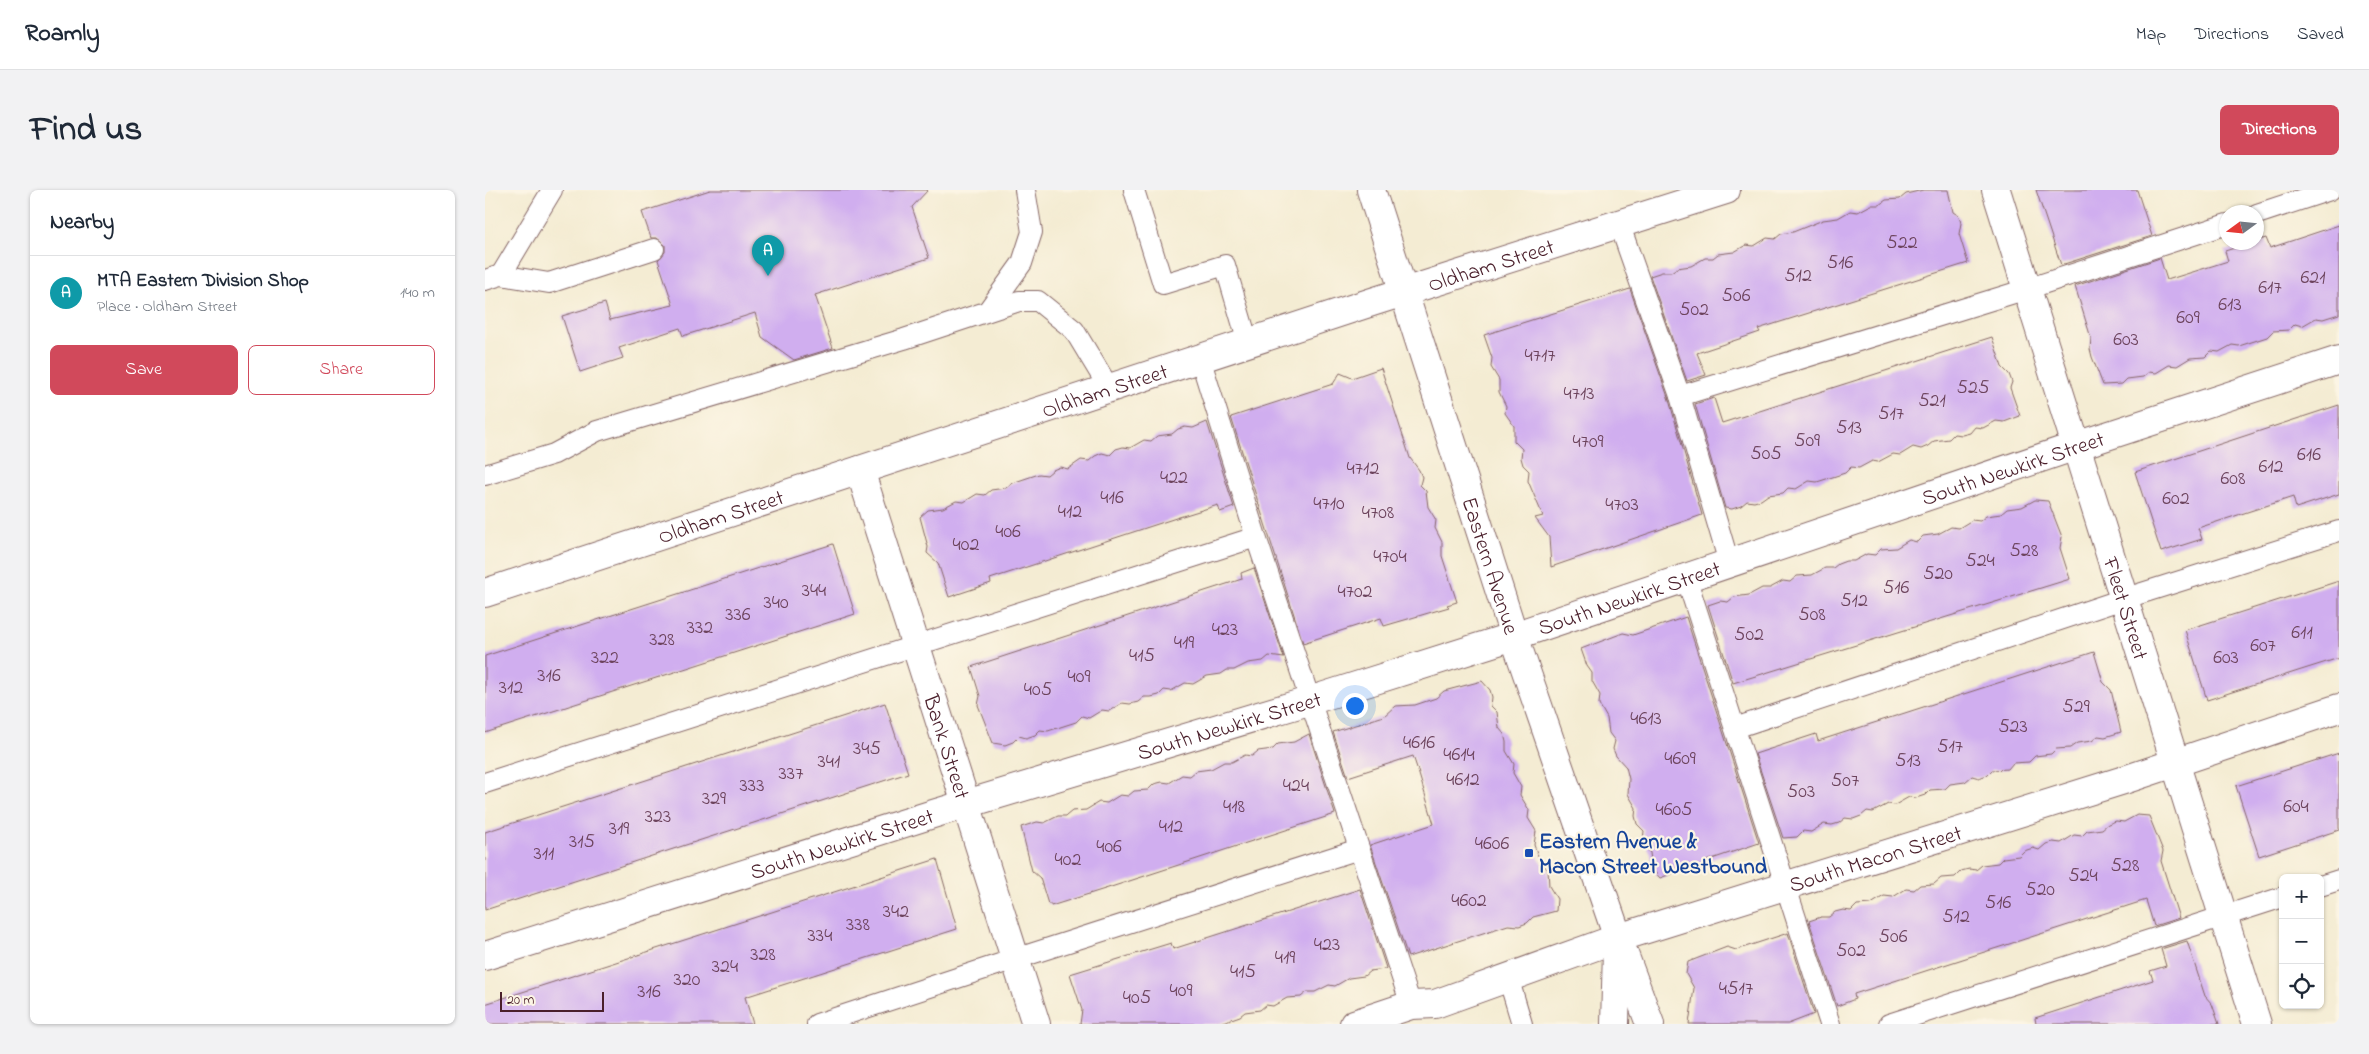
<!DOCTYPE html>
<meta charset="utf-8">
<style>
:root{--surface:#fff;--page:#f2f2f3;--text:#1f2937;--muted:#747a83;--line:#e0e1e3;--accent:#d1495b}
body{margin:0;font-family:"Indie Flower",sans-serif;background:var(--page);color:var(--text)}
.controls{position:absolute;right:15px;bottom:15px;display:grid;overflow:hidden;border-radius:8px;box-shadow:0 1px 4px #0004}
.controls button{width:45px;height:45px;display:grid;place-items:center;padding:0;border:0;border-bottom:1px solid var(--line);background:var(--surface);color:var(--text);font:25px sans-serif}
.compass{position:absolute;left:1734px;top:15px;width:45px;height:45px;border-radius:50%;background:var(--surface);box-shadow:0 1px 4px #0004;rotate:255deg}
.scale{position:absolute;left:15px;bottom:12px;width:104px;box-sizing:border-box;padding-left:5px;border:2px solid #4a1f2b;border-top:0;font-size:14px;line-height:18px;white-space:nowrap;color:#4a1f2b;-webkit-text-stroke:4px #fcf5e5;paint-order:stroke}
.you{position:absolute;left:869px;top:515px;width:18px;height:18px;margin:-12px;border:4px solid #fff;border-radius:50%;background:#1a73e8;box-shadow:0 0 0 8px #1a73e833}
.badge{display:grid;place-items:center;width:32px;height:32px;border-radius:50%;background:var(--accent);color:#fff;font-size:16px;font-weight:700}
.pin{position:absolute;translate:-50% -41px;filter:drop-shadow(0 1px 2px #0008)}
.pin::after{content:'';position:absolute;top:26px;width:18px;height:15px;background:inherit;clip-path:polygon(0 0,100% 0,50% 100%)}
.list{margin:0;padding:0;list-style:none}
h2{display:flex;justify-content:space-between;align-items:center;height:65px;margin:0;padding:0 20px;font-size:21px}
h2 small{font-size:16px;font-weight:400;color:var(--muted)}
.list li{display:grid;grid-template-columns:32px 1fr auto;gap:15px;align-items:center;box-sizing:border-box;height:75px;padding:0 20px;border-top:1px solid var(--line)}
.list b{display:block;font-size:19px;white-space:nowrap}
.list p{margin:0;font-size:16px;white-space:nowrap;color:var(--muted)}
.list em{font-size:16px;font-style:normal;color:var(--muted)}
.actions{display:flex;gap:10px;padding:15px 20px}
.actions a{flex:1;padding:11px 0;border:1px solid var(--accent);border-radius:8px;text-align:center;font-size:18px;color:var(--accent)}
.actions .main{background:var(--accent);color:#fff}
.icon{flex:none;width:28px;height:28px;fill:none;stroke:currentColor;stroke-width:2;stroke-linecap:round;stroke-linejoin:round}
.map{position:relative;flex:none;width:1854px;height:834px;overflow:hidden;border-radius:8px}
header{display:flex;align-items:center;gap:30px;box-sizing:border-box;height:70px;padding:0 25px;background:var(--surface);border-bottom:1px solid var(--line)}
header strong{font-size:24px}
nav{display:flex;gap:28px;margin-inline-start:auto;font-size:18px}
.intro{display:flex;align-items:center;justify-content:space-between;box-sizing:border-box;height:120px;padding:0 30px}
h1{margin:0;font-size:35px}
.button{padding:12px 22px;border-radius:8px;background:var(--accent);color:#fff;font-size:18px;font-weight:700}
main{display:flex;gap:30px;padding:0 30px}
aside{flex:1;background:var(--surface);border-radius:8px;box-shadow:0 1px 4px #0004}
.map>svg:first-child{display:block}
</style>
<header>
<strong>Roamly</strong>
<nav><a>Map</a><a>Directions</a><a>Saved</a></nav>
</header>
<div class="intro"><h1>Find us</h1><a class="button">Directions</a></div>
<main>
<aside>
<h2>Nearby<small></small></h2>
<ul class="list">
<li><span class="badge" style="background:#0f9aa8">A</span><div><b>MTA Eastern Division Shop</b><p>Place · Oldham Street</p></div><em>140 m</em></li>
</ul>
<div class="actions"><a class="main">Save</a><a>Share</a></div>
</aside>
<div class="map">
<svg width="1854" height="834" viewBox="0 0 1854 834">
<rect width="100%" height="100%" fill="#fcf5e5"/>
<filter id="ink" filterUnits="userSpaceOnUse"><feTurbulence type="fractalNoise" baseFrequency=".02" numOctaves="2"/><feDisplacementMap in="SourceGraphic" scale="10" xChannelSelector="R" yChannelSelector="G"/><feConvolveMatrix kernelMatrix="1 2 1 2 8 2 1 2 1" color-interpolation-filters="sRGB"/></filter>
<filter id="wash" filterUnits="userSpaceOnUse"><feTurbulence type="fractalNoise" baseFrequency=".0096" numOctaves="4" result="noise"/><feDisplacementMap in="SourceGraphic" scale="20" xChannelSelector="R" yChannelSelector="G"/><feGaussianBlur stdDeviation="1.12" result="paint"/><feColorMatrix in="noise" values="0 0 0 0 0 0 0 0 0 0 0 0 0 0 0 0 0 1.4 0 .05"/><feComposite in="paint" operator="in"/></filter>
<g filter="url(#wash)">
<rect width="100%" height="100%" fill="#f4ecd3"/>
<g id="blocks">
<g fill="#d0aeef">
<path d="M 225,0 L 443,0 L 427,17 L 444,68 L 330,105 L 348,158 L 309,170 L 277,147 L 270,123 L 198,146 L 195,138 L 134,158 L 138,168 L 95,182 L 77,126 L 120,113 L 125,130 L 188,115 L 173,70 L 180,62 L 180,55 L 172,48 L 166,48 L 157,22 Z"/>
<path d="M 1438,0 L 1463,0 L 1468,22 L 1474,26 L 1476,33 L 1474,44 L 1483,73 L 1273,139 L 1275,142 L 1212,163 L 1221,185 L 1202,191 L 1165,86 L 1177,82 L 1186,82 L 1192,78 L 1206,76 L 1220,68 L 1228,68 L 1233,64 L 1249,62 L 1261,55 L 1269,56 L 1282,48 L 1290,49 L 1296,44 L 1308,42 L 1338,30 L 1353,28 L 1365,21 L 1373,22 L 1386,15 L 1394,15 L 1401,10 L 1415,9 L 1421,4 Z"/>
<path d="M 1551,0 L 1652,0 L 1667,46 L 1576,75 Z"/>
<path d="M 1854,35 L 1854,124 L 1838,129 L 1831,128 L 1817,136 L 1810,134 L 1804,140 L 1788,141 L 1782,147 L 1754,156 L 1747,155 L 1734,162 L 1726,161 L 1720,167 L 1705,168 L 1692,176 L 1684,175 L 1671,183 L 1664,182 L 1658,187 L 1642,189 L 1637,194 L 1618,195 L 1607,167 L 1605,159 L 1606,148 L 1590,96 L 1675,68 L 1682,90 L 1743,71 L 1740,61 L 1781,48 L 1785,58 Z"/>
<path d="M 1145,99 L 1184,210 L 1217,325 L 1066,377 L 1064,347 L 1050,328 L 1058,326 L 1043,291 L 1044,281 L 1038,275 L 1036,268 L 1037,259 L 1029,251 L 1029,236 L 1020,223 L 1021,216 L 1014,202 L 1014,190 L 1006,177 L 1007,168 L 999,145 Z"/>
<path d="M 1507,147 L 1517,177 L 1524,184 L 1527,192 L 1525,198 L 1535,226 L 1519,232 L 1511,231 L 1498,238 L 1490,237 L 1485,243 L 1477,245 L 1469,244 L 1464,249 L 1449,251 L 1443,256 L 1436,259 L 1428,257 L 1415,265 L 1408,264 L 1393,272 L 1387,271 L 1374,278 L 1366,277 L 1360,283 L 1332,292 L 1324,291 L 1311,299 L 1303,298 L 1298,303 L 1283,305 L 1276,310 L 1269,312 L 1262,311 L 1256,316 L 1247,319 L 1240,318 L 1210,214 L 1229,208 L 1237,233 Z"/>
<path d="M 896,178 L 925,268 L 934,280 L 937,287 L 935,295 L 941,301 L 943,317 L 951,330 L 950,338 L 957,352 L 957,366 L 972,412 L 962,415 L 964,417 L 899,436 L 896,428 L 818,453 L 746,227 L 848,194 L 855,183 L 867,188 Z"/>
<path d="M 1854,215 L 1854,304 L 1811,318 L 1808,307 L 1750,326 L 1713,338 L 1717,349 L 1676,362 L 1650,282 Z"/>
<path d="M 722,232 L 749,317 L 735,322 L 733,315 L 691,328 L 505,389 L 506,393 L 464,407 L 453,373 L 442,363 L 443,357 L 435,327 L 443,320 L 458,318 L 471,311 L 479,312 L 492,304 L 500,305 L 506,300 L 521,298 L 527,293 L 554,284 L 562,285 L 568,280 L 575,277 L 583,279 L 596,270 L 604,271 L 610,266 L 617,263 L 625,265 L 631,259 L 638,257 L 645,258 L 659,250 L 666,251 L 672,246 L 687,244 L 693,239 L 700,237 L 708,238 Z"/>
<path d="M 1550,310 L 1563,311 L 1577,347 L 1575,358 L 1585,389 L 1248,493 L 1223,415 L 1235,411 L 1243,412 L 1249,407 L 1264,405 L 1277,398 L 1285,398 L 1298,391 L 1305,392 L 1312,386 L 1327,385 L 1340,378 L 1348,378 L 1353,374 L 1361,371 L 1369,371 L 1382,364 L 1390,365 L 1396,359 L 1411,358 L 1424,350 L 1432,352 L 1438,346 L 1453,344 L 1466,337 L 1474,338 L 1487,330 L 1495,331 L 1501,326 L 1516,324 L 1522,319 L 1537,317 Z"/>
<path d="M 348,354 L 370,424 L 0,543 L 0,466 Z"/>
<path d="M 769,378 L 799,468 L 784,466 L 778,471 L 763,473 L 749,480 L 742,480 L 736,484 L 722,486 L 708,494 L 700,493 L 686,501 L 679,500 L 674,505 L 666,507 L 659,507 L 653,512 L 645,514 L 637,513 L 624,521 L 617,520 L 604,528 L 597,526 L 591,532 L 563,541 L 555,540 L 550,545 L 541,548 L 534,546 L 528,552 L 520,555 L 508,553 L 493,515 L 495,506 L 486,477 L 757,389 L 756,383 Z"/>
<path d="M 1854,391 L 1854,468 L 1722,510 L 1700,440 Z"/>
<path d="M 1201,427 L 1274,653 L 1221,671 L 1214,678 L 1206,681 L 1200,679 L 1175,688 L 1167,679 L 1165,663 L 1158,650 L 1159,641 L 1152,634 L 1150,626 L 1151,618 L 1143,604 L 1144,589 L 1141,577 L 1131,566 L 1128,559 L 1130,551 L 1124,543 L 1122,528 L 1114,514 L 1115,505 L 1107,491 L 1107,483 L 1102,476 L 1096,459 L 1138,443 L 1148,445 Z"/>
<path d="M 1609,462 L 1618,492 L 1626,500 L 1636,542 L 1620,547 L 1613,546 L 1607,551 L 1592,553 L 1585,558 L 1571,559 L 1566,564 L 1550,566 L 1544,572 L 1528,573 L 1523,579 L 1507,580 L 1502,585 L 1494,588 L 1487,586 L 1480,592 L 1465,594 L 1460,599 L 1445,600 L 1440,605 L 1431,608 L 1424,607 L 1410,615 L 1403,614 L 1388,622 L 1382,621 L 1376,626 L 1368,629 L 1360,628 L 1354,633 L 1347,635 L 1339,634 L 1326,642 L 1318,641 L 1312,647 L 1298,648 L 1270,564 L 1331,544 L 1333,551 Z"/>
<path d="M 997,491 L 1005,500 L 1007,507 L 1006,516 L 1012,522 L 1014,538 L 1019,544 L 1021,552 L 1021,561 L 1029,574 L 1028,583 L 1036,597 L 1035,605 L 1044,620 L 1043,628 L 1051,641 L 1049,655 L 1055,671 L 1063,680 L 1064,696 L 1072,709 L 1071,721 L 1048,727 L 1042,733 L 1034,736 L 1023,735 L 923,767 L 885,655 L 949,634 L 933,581 L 928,566 L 863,587 L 848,542 L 899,526 L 910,516 L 930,515 L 951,508 L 959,501 Z"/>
<path d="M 400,513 L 423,583 L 0,720 L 0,642 Z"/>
<path d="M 824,544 L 850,624 L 623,698 L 566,716 L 566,714 L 563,714 L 555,688 L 547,681 L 536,637 L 552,632 L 559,633 L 573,626 L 581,626 L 587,621 L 601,620 L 614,612 L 622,613 L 635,605 L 643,606 L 649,601 L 663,600 L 669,594 L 677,592 L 684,593 L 697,585 L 705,586 L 711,581 L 726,579 L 739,572 L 747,572 L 760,565 L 767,566 L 773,561 L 788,559 L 793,554 L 809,552 Z"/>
<path d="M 1854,563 L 1854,640 L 1774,666 L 1751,596 Z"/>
<path d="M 1652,625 L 1664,626 L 1678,661 L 1676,671 L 1694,728 L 1669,736 L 1661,710 L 1369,804 L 1370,809 L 1352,816 L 1324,731 L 1336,727 L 1344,727 L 1350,722 L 1358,720 L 1366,721 L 1372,715 L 1386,714 L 1399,706 L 1408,707 L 1421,699 L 1429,700 L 1435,695 L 1449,694 L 1456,688 L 1470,687 L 1476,681 L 1484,679 L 1491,680 L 1497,675 L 1513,673 L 1518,668 L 1534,666 L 1539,661 L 1548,658 L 1554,660 L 1561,654 L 1568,652 L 1576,653 L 1589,645 L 1597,646 L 1602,641 L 1617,639 L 1623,634 L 1631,631 L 1639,632 Z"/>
<path d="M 452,669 L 472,739 L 260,807 L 268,834 L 0,834 L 0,814 Z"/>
<path d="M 875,699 L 901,778 L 900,779 L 885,781 L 879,786 L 864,788 L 850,796 L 844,795 L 830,802 L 822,802 L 816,807 L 802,808 L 788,816 L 781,815 L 775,820 L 760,822 L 755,826 L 732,834 L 595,834 L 597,820 L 585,784 L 686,753 L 688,759 Z"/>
<path d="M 1303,743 L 1329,824 L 1303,834 L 1204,834 L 1209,798 L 1201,784 L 1203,772 L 1242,757 L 1251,760 Z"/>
<path d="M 1702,751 L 1720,806 L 1727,814 L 1734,834 L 1551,834 L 1550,828 L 1668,790 L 1665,781 L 1681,776 L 1676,759 Z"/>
</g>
</g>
</g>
<g filter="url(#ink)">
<use href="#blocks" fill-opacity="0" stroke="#866766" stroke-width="1"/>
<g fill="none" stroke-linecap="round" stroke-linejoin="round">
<defs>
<g id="lane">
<path d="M 649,0 L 678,94 L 740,75 L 763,153"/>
<path d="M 1772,24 L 1845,0"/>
<path d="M 1134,33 L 1195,206 L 1244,373"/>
<path d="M 16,85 L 67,0"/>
<path d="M 0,90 L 16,85 L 64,93 L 169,59"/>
<path d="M 504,119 L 537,73 L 547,42 L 540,0"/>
<path d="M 715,168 L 771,347 L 926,815"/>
<path d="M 1195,206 L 1542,99 L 1742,34"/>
<path d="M 0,285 L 69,264 L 112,241 L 419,149 L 534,111 L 553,111 L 589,140 L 624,198"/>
<path d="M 1201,387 L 1345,834"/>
<path d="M 1250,538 L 1638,409 L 1854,341"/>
<path d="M 0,593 L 771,347"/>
<path d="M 1835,696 L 1854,690"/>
<path d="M 1023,787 L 1037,834"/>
<path d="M 332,834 L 530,769 L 874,659"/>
<path d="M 1404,834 L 1798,707"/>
</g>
<g id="street">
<path id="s1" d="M 1511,0 L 1772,834"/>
<path id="s2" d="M 375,280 L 551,834"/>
<path id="s3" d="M 0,766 L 448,624 L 827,510 L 1029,446 L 1591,256 L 1854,170"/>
<path id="s4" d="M 869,834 L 926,815 L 950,814 L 1133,748 L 1639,590 L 1854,518"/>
</g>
<g id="secondary">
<path id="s5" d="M 0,403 L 887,112 L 1241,0"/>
</g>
<g id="primary">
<path id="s6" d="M 886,0 L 1029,446 L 1133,748 L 1165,834"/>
<path d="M 1130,834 L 1132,760"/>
</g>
</defs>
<use href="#lane" stroke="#866766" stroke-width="22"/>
<use href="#street" stroke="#866766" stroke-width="30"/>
<use href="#secondary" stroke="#866766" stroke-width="30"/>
<use href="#primary" stroke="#866766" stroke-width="30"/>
<use href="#lane" stroke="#fff" stroke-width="20"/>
<use href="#street" stroke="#fff" stroke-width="28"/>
<use href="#secondary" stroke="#fff" stroke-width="28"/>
<use href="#primary" stroke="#fff" stroke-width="28"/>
</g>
</g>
<rect fill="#1a4fb4" stroke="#fcf5e5" stroke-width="2" x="1039" y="658" width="10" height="10" rx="2.5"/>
<g text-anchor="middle" stroke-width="4.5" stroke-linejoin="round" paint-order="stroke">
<g font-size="20" fill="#6c435c">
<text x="1417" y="58">522</text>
<text x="1355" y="78">516</text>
<text x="1313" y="91">512</text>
<text x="1828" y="93">621</text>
<text x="1785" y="103">617</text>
<text x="1251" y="111">506</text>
<text x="1745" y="120">613</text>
<text x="1209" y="125">502</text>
<text x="1703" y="133">609</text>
<text x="1641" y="155">603</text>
<text x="1055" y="171">4717</text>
<text x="1488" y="203">525</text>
<text x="1094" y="209">4713</text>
<text x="1447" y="216">521</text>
<text x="1406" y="229">517</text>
<text x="1364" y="243">513</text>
<text x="1322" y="256">509</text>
<text x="1103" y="257">4709</text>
<text x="1281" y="269">505</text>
<text x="1824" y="270">616</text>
<text x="1786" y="282">612</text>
<text x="878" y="284">4712</text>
<text x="689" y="293">422</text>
<text x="1748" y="294">608</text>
<text x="627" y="313">416</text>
<text x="1691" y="314">602</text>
<text x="844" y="319">4710</text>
<text x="1137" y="320">4703</text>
<text x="585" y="327">412</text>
<text x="893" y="328">4708</text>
<text x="523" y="347">406</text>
<text x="481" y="360">402</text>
<text x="1539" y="366">528</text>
<text x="905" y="372">4704</text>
<text x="1495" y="376">524</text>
<text x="1453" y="389">520</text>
<text x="1411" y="403">516</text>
<text x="329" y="406">344</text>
<text x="870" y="407">4702</text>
<text x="1369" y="416">512</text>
<text x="291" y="418">340</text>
<text x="253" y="430">336</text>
<text x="1327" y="430">508</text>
<text x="215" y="443">332</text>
<text x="740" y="445">423</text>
<text x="1817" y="448">611</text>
<text x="1264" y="450">502</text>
<text x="177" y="455">328</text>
<text x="699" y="458">419</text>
<text x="1778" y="461">607</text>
<text x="657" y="471">415</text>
<text x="120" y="473">322</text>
<text x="1741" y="473">603</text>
<text x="64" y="491">316</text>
<text x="594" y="492">409</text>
<text x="26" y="503">312</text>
<text x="553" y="505">405</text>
<text x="1591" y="522">529</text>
<text x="1161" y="534">4613</text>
<text x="1528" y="542">523</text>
<text x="934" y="558">4616</text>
<text x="1465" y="562">517</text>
<text x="382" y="564">345</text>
<text x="974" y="570">4614</text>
<text x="1195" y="574">4609</text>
<text x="1423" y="576">513</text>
<text x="344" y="577">341</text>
<text x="306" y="589">337</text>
<text x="978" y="595">4612</text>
<text x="1360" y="596">507</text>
<text x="267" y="601">333</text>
<text x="811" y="601">424</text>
<text x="1316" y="607">503</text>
<text x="229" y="614">329</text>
<text x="749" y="622">418</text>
<text x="1811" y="622">604</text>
<text x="1189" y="625">4605</text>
<text x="173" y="632">323</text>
<text x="686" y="642">412</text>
<text x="134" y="644">319</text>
<text x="97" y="657">315</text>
<text x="1007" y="659">4606</text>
<text x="624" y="662">406</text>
<text x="59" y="669">311</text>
<text x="583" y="675">402</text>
<text x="1640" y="681">528</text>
<text x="1598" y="691">524</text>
<text x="1555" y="705">520</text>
<text x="984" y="716">4602</text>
<text x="1513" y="718">516</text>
<text x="411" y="727">342</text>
<text x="1471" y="732">512</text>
<text x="373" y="740">338</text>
<text x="335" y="751">334</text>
<text x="1408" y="752">506</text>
<text x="842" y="760">423</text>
<text x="1366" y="766">502</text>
<text x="278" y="770">328</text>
<text x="800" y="773">419</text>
<text x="240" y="782">324</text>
<text x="758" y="787">415</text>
<text x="202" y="795">320</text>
<text x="1251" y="804">4517</text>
<text x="696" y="806">409</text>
<text x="164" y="807">316</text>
<text x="652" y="813">405</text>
</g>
<g font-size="22" fill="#4a1f2b" stroke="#fcf5e5">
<text dy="8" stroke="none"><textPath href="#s5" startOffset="1058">Oldham Street</textPath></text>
<text dy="8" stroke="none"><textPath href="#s5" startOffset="652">Oldham Street</textPath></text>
<text dy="8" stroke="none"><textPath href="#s3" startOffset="1604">South Newkirk Street</textPath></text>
<text dy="8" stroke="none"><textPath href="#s5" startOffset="248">Oldham Street</textPath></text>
<text dy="8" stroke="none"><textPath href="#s6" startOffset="394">Eastern Avenue</textPath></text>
<text dy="8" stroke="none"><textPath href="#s3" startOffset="1199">South Newkirk Street</textPath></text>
<text dy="8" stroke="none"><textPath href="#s1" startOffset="438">Fleet Street</textPath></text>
<text dy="8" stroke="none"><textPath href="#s3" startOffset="779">South Newkirk Street</textPath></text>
<text dy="8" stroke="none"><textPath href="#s2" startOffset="290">Bank Street</textPath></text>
<text dy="8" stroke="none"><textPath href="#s3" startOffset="374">South Newkirk Street</textPath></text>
<text dy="8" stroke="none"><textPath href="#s4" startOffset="548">South Macon Street</textPath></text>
</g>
<g font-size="22" font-weight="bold" fill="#164399" stroke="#fcf5e5" text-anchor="start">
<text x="1054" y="658">Eastern Avenue &amp;<tspan x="1054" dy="25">Macon Street Westbound</tspan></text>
</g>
</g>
</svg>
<div class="controls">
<button>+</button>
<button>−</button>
<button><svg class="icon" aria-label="locate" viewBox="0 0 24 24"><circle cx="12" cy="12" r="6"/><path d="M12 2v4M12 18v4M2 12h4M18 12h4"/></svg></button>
</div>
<svg class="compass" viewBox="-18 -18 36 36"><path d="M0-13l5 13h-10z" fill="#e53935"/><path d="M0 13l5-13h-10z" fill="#747a83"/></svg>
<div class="scale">20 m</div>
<div class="you"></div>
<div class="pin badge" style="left:283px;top:86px;background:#0f9aa8">A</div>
</div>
</main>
